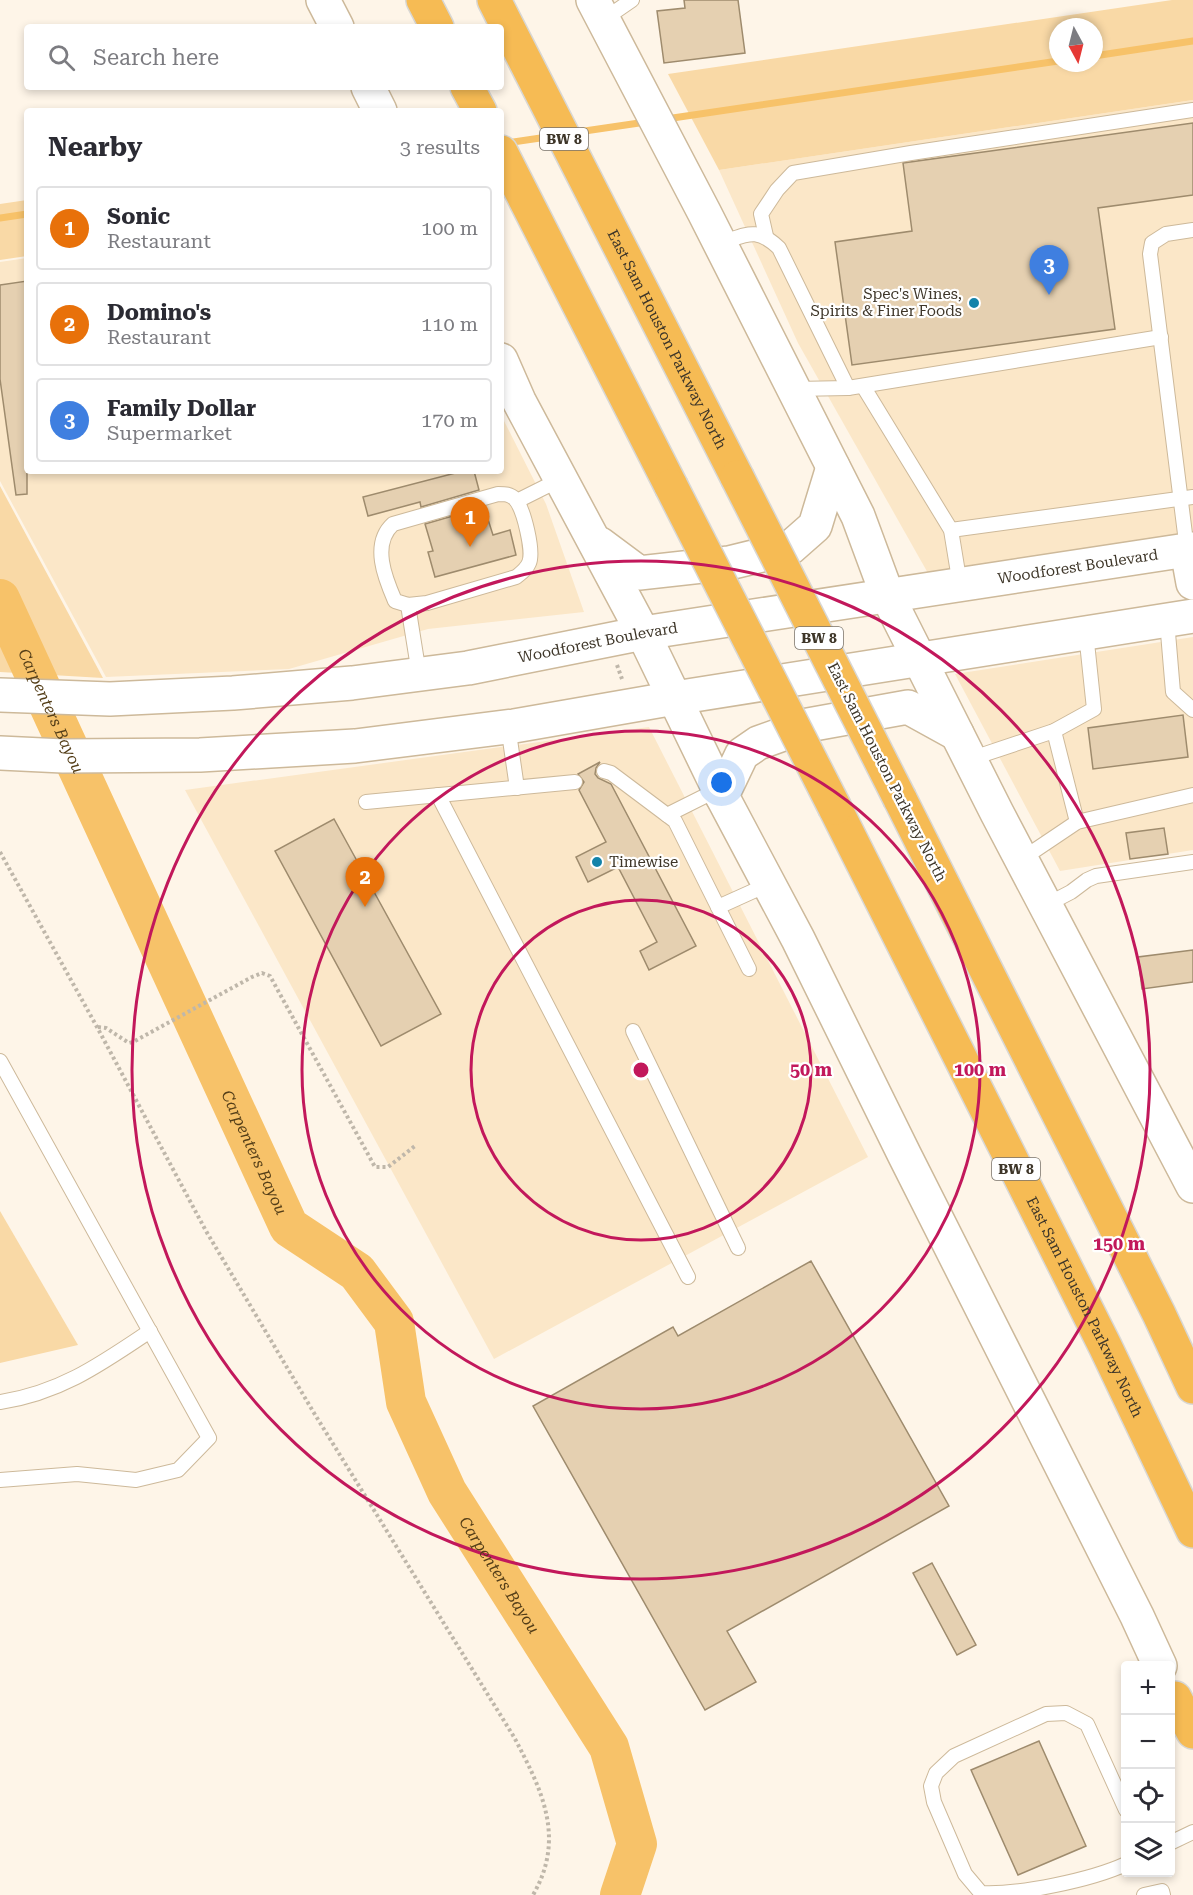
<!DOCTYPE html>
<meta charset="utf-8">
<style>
:root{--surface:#fff;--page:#f7f7f7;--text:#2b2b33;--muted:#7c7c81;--line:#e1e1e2;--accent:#1383aa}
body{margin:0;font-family:"Roboto Serif",serif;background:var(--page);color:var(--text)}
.controls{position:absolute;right:18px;bottom:18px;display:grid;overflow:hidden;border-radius:6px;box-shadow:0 3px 9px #0003}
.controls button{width:54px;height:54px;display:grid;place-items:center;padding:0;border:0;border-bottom:2px solid var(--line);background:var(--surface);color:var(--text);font:30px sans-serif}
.compass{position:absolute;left:1049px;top:18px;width:54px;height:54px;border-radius:50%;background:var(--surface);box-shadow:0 3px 9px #0003;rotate:173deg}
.you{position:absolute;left:722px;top:783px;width:21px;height:21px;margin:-15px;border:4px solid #fff;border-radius:50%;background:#1a73e8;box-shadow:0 0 0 9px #1a73e833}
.badge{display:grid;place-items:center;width:39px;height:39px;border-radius:50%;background:var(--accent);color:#fff;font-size:20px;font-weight:700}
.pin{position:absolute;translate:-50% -50px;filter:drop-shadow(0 2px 3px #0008)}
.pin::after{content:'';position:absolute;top:32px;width:21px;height:18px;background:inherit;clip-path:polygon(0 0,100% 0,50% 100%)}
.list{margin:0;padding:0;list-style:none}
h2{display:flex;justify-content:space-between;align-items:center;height:78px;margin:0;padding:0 24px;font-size:26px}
h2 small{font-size:20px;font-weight:400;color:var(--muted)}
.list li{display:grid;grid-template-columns:39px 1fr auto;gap:18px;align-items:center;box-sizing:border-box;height:84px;margin:0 12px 12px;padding:0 12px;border:2px solid var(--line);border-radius:6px}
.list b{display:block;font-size:22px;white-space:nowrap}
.list p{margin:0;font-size:20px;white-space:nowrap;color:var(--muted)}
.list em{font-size:20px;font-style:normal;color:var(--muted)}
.icon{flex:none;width:33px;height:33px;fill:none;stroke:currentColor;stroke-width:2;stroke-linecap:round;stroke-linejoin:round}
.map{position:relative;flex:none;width:1193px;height:1895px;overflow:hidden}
.search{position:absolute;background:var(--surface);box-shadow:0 3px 9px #0003;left:24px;top:24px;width:480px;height:66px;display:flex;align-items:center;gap:15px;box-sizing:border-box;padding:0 21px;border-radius:6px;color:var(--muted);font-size:22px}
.panel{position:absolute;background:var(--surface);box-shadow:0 3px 9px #0003;left:24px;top:108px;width:480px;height:366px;border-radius:6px}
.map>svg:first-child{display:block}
</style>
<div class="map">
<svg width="1193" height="1895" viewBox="0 0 1193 1895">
<rect width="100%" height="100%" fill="#fef5e8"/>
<g fill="#fbe7c8">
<path d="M 1193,100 L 1193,538 L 929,575 L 798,343 L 719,170 Z"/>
<path d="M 27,258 L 27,471 L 501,471 L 501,415 L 546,504 L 584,612 L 428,629 L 289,669 L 106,677 L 0,481 L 0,262 Z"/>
<path d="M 1193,637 L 1193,850 L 1060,871 L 955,674 Z"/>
<path d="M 649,727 L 868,1157 L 494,1359 L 185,790 Z"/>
</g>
<g fill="#f9d9a6" fill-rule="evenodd">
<path d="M 1172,0 L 1193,0 L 1193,100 L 719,170 L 668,74 ZM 1058,27 L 1094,27 L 1094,63 L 1058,63 Z"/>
<path d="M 27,200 L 27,256 L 0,260 L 0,204 Z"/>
<path d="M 0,486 L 103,678 L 0,672 Z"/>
<path d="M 0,1211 L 78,1345 L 0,1363 Z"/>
</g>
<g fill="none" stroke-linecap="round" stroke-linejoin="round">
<g stroke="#f7c269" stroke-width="7">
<path d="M 1094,56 L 1193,41"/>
<path d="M 666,119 L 1058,61"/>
<path d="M 571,133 L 646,122"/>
<path d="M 506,143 L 554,136"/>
<path d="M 0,218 L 27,214"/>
</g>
<path stroke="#f7c269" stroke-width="40" id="s1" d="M 0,599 L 289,1227 L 357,1272 L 394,1322 L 406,1402 L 447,1492 L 609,1747 L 637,1844 L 620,1895"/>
</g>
<g fill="#e5d0b1" stroke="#9e8b6d" stroke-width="1.5">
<path d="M 684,0 L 738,0 L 745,53 L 664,63 L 657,11 L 685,8 Z"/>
<path d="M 1193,123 L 1193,195 L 1098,208 L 1115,329 L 852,365 L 835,242 L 912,231 L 903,163 Z"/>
<path d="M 27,281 L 27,494 L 16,495 L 0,379 L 0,285 Z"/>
<path d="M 463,471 L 474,471 L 479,490 L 421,507 L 420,502 L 368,516 L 363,497 Z"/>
<path d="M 484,507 L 493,535 L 510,530 L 516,555 L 435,577 L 428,552 L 433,551 L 425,524 Z"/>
<path d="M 1183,715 L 1188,757 L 1093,769 L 1088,728 Z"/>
<path d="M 600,762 L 596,768 L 595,774 L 598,778 L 611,784 L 696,946 L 649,970 L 640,951 L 657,942 L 618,867 L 588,882 L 576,857 L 606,842 L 579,790 L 584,782 L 578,774 Z"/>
<path d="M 334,819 L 441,1014 L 381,1046 L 275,851 Z"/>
<path d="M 1164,828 L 1168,854 L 1130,859 L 1126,833 Z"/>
<path d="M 1193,950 L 1193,982 L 1142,989 L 1138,957 Z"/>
<path d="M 811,1261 L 949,1506 L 727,1631 L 756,1682 L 705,1710 L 533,1406 L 673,1327 L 678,1336 Z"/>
<path d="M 932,1563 L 976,1645 L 957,1655 L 913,1573 Z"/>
<path d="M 1039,1741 L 1086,1846 L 1018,1875 L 971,1770 Z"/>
</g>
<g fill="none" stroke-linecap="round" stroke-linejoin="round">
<defs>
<g id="lane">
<path d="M 603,20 L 632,0"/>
<path d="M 766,236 L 761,214 L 777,190 L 793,173 L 911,153 L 1193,110"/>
<path d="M 720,243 C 747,235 756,226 779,248 L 848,388"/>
<path d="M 863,386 L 951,530 L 960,585"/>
<path d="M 795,389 L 848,388 L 1161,337"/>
<path d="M 498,494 C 505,494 510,494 515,499 C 524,509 534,552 529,563 C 526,570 521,573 516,577 L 427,603 L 408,605 L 395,601 C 385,578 371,544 393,524 Z"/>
<path d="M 517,501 L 561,479"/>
<path d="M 951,530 L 1193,497"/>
<path d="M 1187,550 L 1150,254 L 1152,243 L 1166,234 L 1193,230"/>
<path d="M 408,605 L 419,674"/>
<path d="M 1167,621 L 1173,692 L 1193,710"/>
<path d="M 508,726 L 517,788"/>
<path d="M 1054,731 L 1077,822"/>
<path d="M 970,759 L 1054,731 L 1094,709 L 1086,633"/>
<path d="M 604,771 L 611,773 L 675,821 L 749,969"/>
<path d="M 438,795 L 688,1277"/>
<path d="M 366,802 L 575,782"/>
<path d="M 667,815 L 719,789"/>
<path d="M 1022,859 L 1077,822 L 1193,795"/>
<path d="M 1046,905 L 1071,892 L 1087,880 L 1096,876 L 1193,862"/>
<path d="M 718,907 L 769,884"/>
<path d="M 633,1031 L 738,1248"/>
<path d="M 0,1061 L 209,1438 L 178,1470 L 136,1480 L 77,1474 L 0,1480"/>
<path d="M 0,1402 C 60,1393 101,1364 150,1331"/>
<path d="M 1126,1810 L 1087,1724 L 1066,1713 L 1046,1714 L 954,1756 L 936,1773 L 931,1786 L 934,1802 L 965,1874 L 981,1893 C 1019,1895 1091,1880 1126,1864"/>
<path d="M 1170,1843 L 1193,1832"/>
<path d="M 1144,1895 L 1162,1891 L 1163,1895"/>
</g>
<g id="secondary">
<path d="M 323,0 L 337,27"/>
<path d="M 593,0 L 704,212 L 858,516 L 888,597 L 997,813 L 1193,1186"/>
<path d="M 368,87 L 380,111"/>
<path d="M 501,360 L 519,401 L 643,633 L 722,796 L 798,939 L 905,1156 L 1137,1616 L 1160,1666"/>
<path d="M 600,544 L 639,573 L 729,563 L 790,548 L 815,526 L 833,467"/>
<path d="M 1187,550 L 1193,583"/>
<path id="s2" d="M 0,695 L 110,699 L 233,693 L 352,683 L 468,668 L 643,633 L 1193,549"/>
<path d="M 0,753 L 63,756 L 200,755 L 355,746 L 514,726 L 675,698 L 1193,616"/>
<path d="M 722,796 L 742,754 L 758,743 L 808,725 L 908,707 L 957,734"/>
</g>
<g id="highway">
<path d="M 423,0 L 437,27"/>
<path id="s3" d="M 494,0 L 737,477"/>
<path d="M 467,87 L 480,111"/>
<path d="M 501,152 L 671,486"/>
<path d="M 900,799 L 1159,1314 L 1193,1387"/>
<path id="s4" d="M 835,808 L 1105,1346 L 1193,1531"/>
<path d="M 1175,1698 L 1193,1732"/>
</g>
</defs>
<use href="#lane" stroke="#cdb99a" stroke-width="16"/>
<use href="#secondary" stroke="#cdb99a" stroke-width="36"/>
<use href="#highway" stroke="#d8d7d4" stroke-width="36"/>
<g stroke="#bfb7aa" stroke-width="4" stroke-dasharray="3 3" stroke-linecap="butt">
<path d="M 617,665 L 622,679"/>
<path d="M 0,852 L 97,1027 L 206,1231 L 314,1413 L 514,1737 C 542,1790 566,1838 533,1895"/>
<path d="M 98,1027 L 106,1028 L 129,1043 L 133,1042 L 252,977 L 262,973 L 270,976 L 375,1167 L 388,1167 L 415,1146"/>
</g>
<use href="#lane" stroke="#fff" stroke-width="14"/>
<use href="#secondary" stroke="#fff" stroke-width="33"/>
<use href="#highway" stroke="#f6bb54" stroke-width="33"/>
<defs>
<g id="highway-bridge">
<path d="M 737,477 L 900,799"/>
<path d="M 671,486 L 835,808"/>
</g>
</defs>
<use href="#highway-bridge" stroke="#d8d7d4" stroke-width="36" stroke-linecap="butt"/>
<use href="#highway-bridge" stroke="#f6bb54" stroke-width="33"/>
</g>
<g fill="none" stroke="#c2185b" stroke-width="3">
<circle cx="641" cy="1070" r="170"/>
<circle cx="641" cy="1070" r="339"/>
<circle cx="641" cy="1070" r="509"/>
</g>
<g fill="#1383aa" stroke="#fff" stroke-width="2">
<circle cx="974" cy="303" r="6"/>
<circle cx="597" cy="862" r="6"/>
</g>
<g text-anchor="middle" stroke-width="4.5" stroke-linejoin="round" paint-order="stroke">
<g fill="#fff" stroke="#787269" stroke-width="1.5">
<rect x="540" y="128" width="48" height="22" rx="4.5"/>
<rect x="795" y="627" width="48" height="22" rx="4.5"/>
<rect x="992" y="1158" width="48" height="22" rx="4.5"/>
</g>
<g font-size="14" font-weight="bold" fill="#3e3629">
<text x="564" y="144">BW 8</text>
<text x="819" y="643">BW 8</text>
<text x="1016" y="1174">BW 8</text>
</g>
<g font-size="15" fill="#3e3629" stroke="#fff" text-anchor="end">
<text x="962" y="299">Spec's Wines,<tspan x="962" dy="17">Spirits &amp; Finer Foods</tspan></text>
<text x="609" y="867" text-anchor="start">Timewise</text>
</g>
<g font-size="15" fill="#3e3629" stroke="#fff">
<text dy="5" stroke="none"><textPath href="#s3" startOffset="381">East Sam Houston Parkway North</textPath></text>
<text dy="5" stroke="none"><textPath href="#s2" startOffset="1088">Woodforest Boulevard</textPath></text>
<text dy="5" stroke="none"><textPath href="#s2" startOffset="602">Woodforest Boulevard</textPath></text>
<text transform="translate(887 772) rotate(63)" y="5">East Sam Houston Parkway North</text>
<text dy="5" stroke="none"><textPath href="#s4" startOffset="558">East Sam Houston Parkway North</textPath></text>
</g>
<g font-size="16" font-style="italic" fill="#543e18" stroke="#fff">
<text dy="6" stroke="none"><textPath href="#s1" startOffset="123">Carpenters Bayou</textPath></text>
<text dy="6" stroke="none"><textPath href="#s1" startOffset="609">Carpenters Bayou</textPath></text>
<text dy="6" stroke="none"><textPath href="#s1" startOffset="1113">Carpenters Bayou</textPath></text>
</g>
</g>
<circle cx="641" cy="1070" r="9" fill="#c2185b" stroke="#fff" stroke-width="3"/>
<g font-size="18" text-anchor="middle" font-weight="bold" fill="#c2185b" stroke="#fff" stroke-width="4.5" stroke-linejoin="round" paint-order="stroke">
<text x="811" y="1076">50 m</text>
<text x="980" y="1076">100 m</text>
<text x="1119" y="1250">150 m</text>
</g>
</svg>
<div class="controls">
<button>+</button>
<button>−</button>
<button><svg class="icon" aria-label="locate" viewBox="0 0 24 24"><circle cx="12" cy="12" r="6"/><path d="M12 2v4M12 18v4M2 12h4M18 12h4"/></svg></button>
<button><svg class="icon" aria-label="layers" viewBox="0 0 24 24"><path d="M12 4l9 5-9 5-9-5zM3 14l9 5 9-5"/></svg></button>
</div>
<svg class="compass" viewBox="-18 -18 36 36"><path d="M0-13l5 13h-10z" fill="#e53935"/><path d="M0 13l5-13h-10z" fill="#7c7c81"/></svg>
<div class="you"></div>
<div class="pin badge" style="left:470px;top:547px;background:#e8710a">1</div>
<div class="pin badge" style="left:365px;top:907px;background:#e8710a">2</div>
<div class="pin badge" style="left:1049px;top:295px;background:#3f7fe0">3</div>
<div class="search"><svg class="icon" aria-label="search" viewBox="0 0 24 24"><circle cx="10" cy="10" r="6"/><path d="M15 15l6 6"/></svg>Search here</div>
<section class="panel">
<h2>Nearby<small>3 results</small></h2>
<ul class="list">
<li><span class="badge" style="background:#e8710a">1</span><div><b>Sonic</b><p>Restaurant</p></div><em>100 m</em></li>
<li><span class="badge" style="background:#e8710a">2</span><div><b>Domino's</b><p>Restaurant</p></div><em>110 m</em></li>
<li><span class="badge" style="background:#3f7fe0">3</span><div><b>Family Dollar</b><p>Supermarket</p></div><em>170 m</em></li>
</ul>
</section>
</div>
